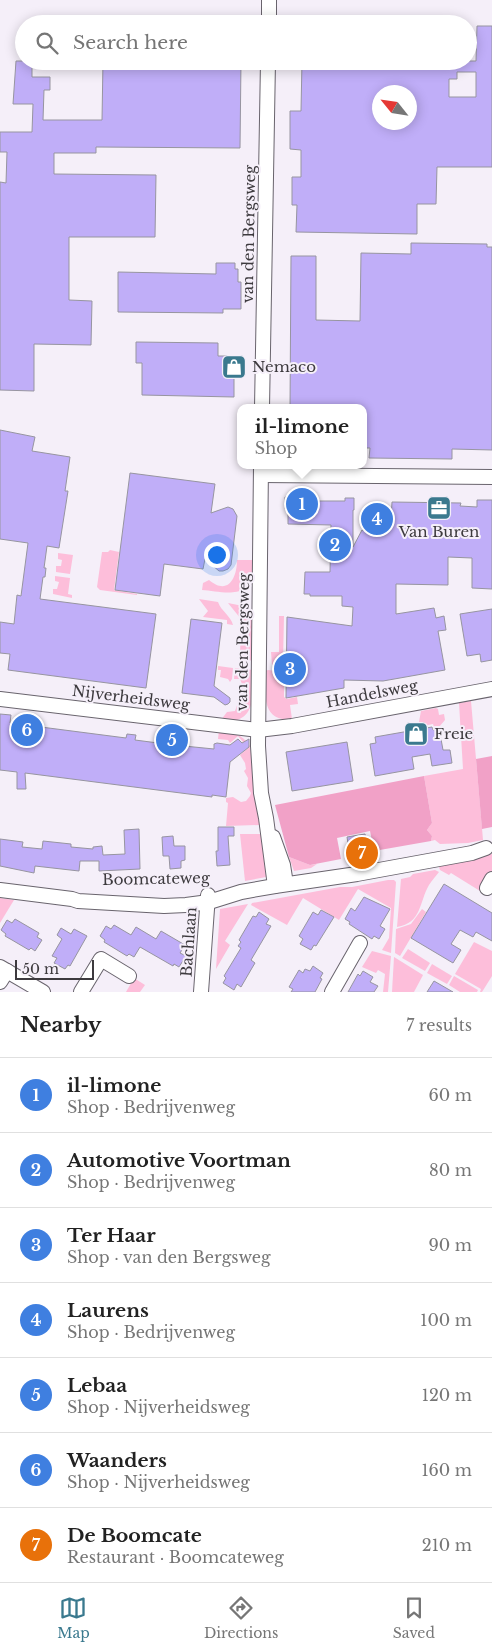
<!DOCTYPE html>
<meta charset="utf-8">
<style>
:root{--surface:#fff;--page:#f2f2f2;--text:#222;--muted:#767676;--line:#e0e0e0;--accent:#3a798e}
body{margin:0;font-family:"Libre Baskerville",serif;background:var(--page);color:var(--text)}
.compass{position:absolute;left:372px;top:85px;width:45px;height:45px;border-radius:50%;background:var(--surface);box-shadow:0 2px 12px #0003;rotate:300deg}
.scale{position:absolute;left:15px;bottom:12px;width:79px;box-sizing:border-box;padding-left:5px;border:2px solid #3d3a3e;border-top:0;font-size:14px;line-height:18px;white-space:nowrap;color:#3d3a3e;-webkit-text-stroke:4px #f5eff9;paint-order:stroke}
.you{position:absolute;left:216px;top:554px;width:18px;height:18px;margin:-12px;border:4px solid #fff;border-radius:50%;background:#1a73e8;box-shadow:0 0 0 8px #1a73e833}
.badge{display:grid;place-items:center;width:32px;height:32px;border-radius:50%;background:var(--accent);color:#fff;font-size:16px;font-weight:700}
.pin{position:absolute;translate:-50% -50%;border:2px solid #fff;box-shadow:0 1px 5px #0006}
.popup{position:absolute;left:237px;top:404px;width:130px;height:65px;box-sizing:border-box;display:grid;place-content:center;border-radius:10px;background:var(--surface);filter:drop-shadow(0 1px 4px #0005);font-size:16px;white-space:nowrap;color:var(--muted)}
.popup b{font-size:19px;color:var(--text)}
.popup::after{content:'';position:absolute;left:50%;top:100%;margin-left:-10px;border:10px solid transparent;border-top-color:var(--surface)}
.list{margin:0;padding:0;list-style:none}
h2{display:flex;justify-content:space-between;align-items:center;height:65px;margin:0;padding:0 20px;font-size:21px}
h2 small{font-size:16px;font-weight:400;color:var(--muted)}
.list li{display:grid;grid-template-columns:32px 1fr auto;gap:15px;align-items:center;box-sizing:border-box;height:75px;padding:0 20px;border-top:1px solid var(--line)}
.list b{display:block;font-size:19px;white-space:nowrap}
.list p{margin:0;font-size:16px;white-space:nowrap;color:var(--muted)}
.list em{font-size:16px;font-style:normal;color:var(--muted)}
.icon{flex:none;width:28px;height:28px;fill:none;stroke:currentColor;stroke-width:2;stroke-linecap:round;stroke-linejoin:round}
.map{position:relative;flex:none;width:492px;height:992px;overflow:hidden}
.search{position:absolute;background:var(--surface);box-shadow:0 2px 12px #0003;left:15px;right:15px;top:15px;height:55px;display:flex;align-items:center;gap:12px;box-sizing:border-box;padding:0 18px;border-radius:28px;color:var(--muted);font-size:19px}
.sheet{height:590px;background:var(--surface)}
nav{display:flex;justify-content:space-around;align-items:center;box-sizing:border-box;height:70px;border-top:1px solid var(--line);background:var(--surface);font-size:14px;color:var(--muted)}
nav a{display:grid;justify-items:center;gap:2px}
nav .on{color:var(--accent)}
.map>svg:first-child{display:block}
</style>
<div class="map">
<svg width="492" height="992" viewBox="0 0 492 992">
<rect width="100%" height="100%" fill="#f5eff9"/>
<g fill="#fdbeda">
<path d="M 110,550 L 119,552 L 114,590 L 137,594 L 137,595 L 100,590 L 97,587 L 102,552 L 108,552 Z"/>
<path d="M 58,553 L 73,555 L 70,574 L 56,572 L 56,566 L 61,566 L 62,560 L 58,559 Z"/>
<path d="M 237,560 L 254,560 C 254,565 255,571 253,576 C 248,600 219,591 202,590 L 203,583 L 209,580 C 228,596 237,578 237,560 Z"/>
<path d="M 55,576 L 70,578 L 68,594 L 72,595 L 72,598 L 53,594 L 53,589 L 57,589 L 59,582 L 55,581 Z"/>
<path d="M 199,599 L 218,602 C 221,611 231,616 233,625 L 227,624 L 227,620 L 203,617 L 208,611 Z"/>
<path d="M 228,603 L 243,606 L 253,619 L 253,661 L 240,658 L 241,619 Z"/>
<path d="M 279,616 L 284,616 L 283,661 L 278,665 L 272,665 L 271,652 L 279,652 Z"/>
<path d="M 218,666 L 233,668 L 232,679 L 230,682 L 228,679 L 220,677 L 221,670 L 218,670 Z"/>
<path d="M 235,668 L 253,670 C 253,686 257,714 237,720 C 233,721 226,720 221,720 L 227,712 L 235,711 L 239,700 L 238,691 L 242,684 L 240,679 L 234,679 Z"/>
<path d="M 268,670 L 277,671 L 279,676 L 284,677 L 284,697 L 287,699 L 297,697 L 298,704 L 290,705 L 292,719 C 261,723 265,692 265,671 Z"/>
<path d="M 471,701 L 483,840 L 468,843 L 440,844 L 435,840 L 431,841 L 432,836 L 427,830 L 432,823 L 424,776 L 463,769 L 459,703 Z"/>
<path d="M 436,708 L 438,709 L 439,715 L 444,714 L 445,720 L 439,727 L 434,727 L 433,724 L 418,727 L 421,711 Z"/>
<path d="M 219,730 C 233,732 242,734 250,746 L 260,825 L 226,826 L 228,803 L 226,802 L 226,798 L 233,797 L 241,802 L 246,801 L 250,796 L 251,793 L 247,786 L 248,778 L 244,771 L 246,769 L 245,763 L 240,755 L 248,748 L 238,736 L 230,743 L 228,740 L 218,739 Z"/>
<path d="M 240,834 L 261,834 L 266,877 L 245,881 Z"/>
<path d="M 492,854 L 492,871 L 480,891 L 451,873 L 449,875 L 440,870 L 439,867 L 445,862 Z"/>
<path d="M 289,857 L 310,865 L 317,864 L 311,868 L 294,871 Z"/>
<path d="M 435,870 L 439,872 C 436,876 432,880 429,885 C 419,902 422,923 397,927 L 401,879 L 410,877 L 413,874 Z"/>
<path d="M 388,880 L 394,880 L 396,882 L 391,953 L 382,950 L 389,938 L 391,908 L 358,889 L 339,920 L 303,898 L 287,925 L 251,905 L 252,903 L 340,887 L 352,887 Z"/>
<path d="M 0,898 L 14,900 L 0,923 Z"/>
<path d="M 248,904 L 225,941 L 230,945 L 216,969 L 220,909 Z"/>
<path d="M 422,909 L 426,912 L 400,956 L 395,953 L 396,929 L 411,924 Z"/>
<path d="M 474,942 L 492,951 L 492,976 L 482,992 L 480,992 L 481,989 L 455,974 Z"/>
<path d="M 408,949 L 430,963 L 425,971 L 402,958 Z"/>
<path d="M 372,951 L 391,956 L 388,992 L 383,992 L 385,974 L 378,970 L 376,973 L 362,967 Z"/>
<path d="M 394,957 L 423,975 L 414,992 L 392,992 Z"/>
<path d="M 432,964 L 452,976 L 447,984 L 427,973 Z"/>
<path d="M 454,976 L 478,990 L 477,992 L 460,992 L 449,985 Z"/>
<path d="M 134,978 L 145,985 L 140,992 L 126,992 Z"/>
</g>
<g fill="#f1a1c7">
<path d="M 492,756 L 492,827 L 482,829 L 476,759 Z"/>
<path d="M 424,776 L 432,823 L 427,830 L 432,836 L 431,841 L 374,851 L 370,831 L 337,838 L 341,859 L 310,865 L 289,857 L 275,805 Z"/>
</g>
<g fill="#c0aef8" stroke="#9795a0" fill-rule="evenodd">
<path d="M 477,26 L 492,26 L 492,167 L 437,167 L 436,204 L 417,204 L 417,234 L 296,232 L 297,205 L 292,205 L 292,177 L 301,177 L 301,150 L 290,149 L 290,111 L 301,111 L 302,61 L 476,61 ZM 457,72 L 476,72 L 476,97 L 449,97 L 449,79 L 457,79 ZM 380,92 L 410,92 L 410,122 L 380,122 Z"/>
<path d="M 16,61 L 32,61 L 32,77 L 50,77 L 50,90 L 44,90 L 43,120 L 102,120 L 103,61 L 241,61 L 240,148 L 96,147 L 96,153 L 54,153 L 54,174 L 156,175 L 155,237 L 69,237 L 69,300 L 92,301 L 91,345 L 34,344 L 34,391 L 0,390 L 0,182 L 6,183 L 7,152 L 0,152 L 0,132 L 32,132 L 33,104 L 13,104 Z"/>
<path d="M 411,243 L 487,244 L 487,247 L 492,247 L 492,450 L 452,449 L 452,459 L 369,458 L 370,448 L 363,448 L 363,408 L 290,408 L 291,256 L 316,256 L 316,320 L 360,321 L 361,253 L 411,254 Z"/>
<path d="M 216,263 L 235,263 L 235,269 L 238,269 L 238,282 L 241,282 L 241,309 L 223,309 L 223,313 L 118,312 L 118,272 L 216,274 Z"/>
<path d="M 136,342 L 218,343 L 218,356 L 238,356 L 238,371 L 234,371 L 234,397 L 142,395 L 142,363 L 136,363 Z"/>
<path d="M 0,430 L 35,437 L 32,451 L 70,457 L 65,491 L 68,491 L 59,548 L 47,546 L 44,568 L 46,568 L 45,577 L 43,577 L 40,599 L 156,614 L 146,688 L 8,670 L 10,654 L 0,653 L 0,622 L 14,624 L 17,595 L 21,596 L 28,543 L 0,539 Z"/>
<path d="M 130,473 L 215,484 L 211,513 L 228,507 L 233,509 L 237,516 L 231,565 L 228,569 L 223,571 L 219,571 L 205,559 L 203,569 L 164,564 L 160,596 L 115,590 Z"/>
<path d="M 285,497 L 317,498 L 317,501 L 345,501 L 345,498 L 354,498 L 354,510 L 353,510 L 353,547 L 362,530 L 369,530 L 369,517 L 371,514 L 378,512 L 391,519 L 392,502 L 461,503 L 460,506 L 477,507 L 477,500 L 492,500 L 492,589 L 472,588 L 472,558 L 448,557 L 448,585 L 396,584 L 396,614 L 434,608 L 436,618 L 444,616 L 446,630 L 438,631 L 445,670 L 383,681 L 344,680 L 344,688 L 286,698 L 287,617 L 352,626 L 353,607 L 342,606 L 342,596 L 310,596 L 310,594 L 304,594 L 305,572 L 330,572 L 331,525 L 288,524 L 288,509 L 285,509 Z"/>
<path d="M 492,609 L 492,660 L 481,662 L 480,654 L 467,656 L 460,614 Z"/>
<path d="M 191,619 L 222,623 L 214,686 L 230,698 L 230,702 L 228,704 L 225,705 L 214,697 L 182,693 Z"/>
<path d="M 0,714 L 11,715 L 10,723 L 126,738 L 127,734 L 136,735 L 135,740 L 158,743 L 166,736 L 179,737 L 184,746 L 214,749 L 214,744 L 217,743 L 230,745 L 238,739 L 242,743 L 249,739 L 249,747 L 230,762 L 226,797 L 212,795 L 212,797 L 25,773 L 26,789 L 17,789 L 17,772 L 0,770 Z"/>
<path d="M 432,727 L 433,730 L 439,728 L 443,750 L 450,750 L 452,763 L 432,766 L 430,754 L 412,757 L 414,769 L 375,776 L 370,744 L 376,743 L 375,737 Z"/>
<path d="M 347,742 L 353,781 L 292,791 L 286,752 Z"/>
<path d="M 218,827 L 234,827 L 234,836 L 228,836 L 230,865 L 217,866 L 216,851 L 218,851 Z"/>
<path d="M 139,829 L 140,869 L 99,871 L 99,861 L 80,861 L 79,871 L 35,866 L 34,873 L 0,866 L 0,839 L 23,842 L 22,847 L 42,849 L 43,841 L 71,844 L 71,847 L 93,849 L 93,847 L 102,846 L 103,855 L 125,854 L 124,830 Z"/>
<path d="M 365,834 L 369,852 L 350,856 L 347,837 Z"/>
<path d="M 173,836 L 174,846 L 185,846 L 185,860 L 181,861 L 181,868 L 170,869 L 169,856 L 163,856 L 162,837 Z"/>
<path d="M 444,884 L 492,913 L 492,941 L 476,932 L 473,937 L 460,930 L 451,944 L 461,950 L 453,963 L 411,938 Z"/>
<path d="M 364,897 L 390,909 L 380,926 L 385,929 L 379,939 L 374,936 L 372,939 L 349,924 L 350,922 L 345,919 L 351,908 L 355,911 Z"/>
<path d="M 321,910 L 334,917 L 316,946 L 314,945 L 311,950 L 300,944 L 303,939 L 299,936 L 313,912 L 318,915 Z"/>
<path d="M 259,912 L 269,919 L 266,924 L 271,926 L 251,960 L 255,963 L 252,968 L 241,987 L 237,984 L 234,990 L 223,983 L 226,978 L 224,976 L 241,948 L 238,946 L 241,942 L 239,940 L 253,916 L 256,917 Z"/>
<path d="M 15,919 L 39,933 L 37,937 L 42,940 L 35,951 L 31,948 L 29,950 L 12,940 L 5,936 L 6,934 L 1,930 L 7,920 L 12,923 Z"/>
<path d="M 114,925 L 131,935 L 136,927 L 156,939 L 161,931 L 185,945 L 180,953 L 186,956 L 179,967 L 174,964 L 173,966 L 140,947 L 134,957 L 129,954 L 127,956 L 104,942 L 105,940 L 100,936 L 106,926 L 111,929 Z"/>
<path d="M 61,928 L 71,934 L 74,929 L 87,936 L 70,966 L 68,965 L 65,969 L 54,963 L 57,958 L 52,956 L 62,939 L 57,935 Z"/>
<path d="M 313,966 L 323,973 L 320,978 L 322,979 L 315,992 L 291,992 L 293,989 L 289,987 L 299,970 L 303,973 L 305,969 L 310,971 Z"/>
<path d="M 363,971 L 373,977 L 370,982 L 378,986 L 374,992 L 348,992 L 358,974 L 360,976 Z"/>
<path d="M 434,981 L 453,992 L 427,992 Z"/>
</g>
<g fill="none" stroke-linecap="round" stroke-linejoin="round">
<defs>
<g id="minor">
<path d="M 269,24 L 269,0"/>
<path d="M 262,408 L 268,61"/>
<path d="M 261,465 L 258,746 L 261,793 L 266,818 L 275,886"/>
<path d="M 261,475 L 492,477"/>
<path d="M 0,699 L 258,730 L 292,726 L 492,689"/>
<path d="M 273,837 L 283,865 L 286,884"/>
<path d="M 487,888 L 492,879"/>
<path d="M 0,890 L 72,899 L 78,901 L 164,906 L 186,905 L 209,902 L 241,892 L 275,886 L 357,874 L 472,853 L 486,848"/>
<path d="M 0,967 L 43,992"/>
<path d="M 0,982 L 7,971"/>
<path d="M 81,992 L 101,959 L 129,976"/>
<path d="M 201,992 L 208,895"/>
<path d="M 332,992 L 360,943"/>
</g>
</defs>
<use href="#minor" stroke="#69646d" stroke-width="16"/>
<use href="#minor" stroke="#fff" stroke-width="14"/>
</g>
<defs>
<symbol id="shop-square" viewBox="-11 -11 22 22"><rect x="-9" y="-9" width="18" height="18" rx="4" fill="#3a798e" stroke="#f5eff9"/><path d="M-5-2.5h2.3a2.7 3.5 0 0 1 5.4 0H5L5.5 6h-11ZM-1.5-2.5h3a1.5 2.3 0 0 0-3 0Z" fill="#fff"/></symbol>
<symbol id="office-square" viewBox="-11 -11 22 22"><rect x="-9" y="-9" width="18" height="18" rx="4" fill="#3a798e" stroke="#f5eff9"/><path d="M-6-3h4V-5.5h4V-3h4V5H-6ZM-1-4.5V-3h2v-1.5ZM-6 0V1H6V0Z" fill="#fff"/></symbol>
</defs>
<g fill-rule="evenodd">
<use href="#shop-square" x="220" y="353" width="28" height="28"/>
<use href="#office-square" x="425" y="494" width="28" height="28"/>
<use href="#shop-square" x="402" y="720" width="28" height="28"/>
</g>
<g text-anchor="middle" stroke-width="4" stroke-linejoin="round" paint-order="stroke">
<g font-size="15" fill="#3d3a3e" stroke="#f5eff9">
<text transform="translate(249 234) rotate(-89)" y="5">van den Bergsweg</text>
<text transform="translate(243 642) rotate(-89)" y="5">van den Bergsweg</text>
<text transform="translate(372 694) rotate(-11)" y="5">Handelsweg</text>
<text transform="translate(131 698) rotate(7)" y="5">Nijverheidsweg</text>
<text transform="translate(156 879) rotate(-1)" y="5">Boomcateweg</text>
<text transform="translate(189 942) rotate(-86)" y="5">Bachlaan</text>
</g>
<g font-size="15" fill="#3d3a3e" stroke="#f5eff9" text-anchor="start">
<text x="252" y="372">Nemaco</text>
<text x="439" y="537" text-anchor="middle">Van Buren</text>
<text x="434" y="739">Freie</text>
</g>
</g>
</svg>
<svg class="compass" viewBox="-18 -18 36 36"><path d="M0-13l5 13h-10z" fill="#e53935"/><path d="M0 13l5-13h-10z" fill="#767676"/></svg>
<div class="scale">50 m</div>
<div class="you"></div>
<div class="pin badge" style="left:302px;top:504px;background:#3f7fe0">1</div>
<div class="popup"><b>il-limone</b>Shop</div>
<div class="pin badge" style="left:335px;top:545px;background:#3f7fe0">2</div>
<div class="pin badge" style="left:290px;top:669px;background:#3f7fe0">3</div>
<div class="pin badge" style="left:377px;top:519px;background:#3f7fe0">4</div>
<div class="pin badge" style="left:172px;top:740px;background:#3f7fe0">5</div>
<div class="pin badge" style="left:27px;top:730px;background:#3f7fe0">6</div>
<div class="pin badge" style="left:362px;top:853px;background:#e8710a">7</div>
<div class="search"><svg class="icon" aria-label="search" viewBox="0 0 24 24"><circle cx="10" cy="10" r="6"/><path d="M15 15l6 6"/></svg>Search here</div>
</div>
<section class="sheet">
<h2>Nearby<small>7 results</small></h2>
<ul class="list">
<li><span class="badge" style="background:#3f7fe0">1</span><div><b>il-limone</b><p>Shop · Bedrijvenweg</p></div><em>60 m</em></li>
<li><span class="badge" style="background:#3f7fe0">2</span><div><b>Automotive Voortman</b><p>Shop · Bedrijvenweg</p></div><em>80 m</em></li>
<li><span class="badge" style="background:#3f7fe0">3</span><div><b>Ter Haar</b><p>Shop · van den Bergsweg</p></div><em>90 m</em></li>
<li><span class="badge" style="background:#3f7fe0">4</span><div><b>Laurens</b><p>Shop · Bedrijvenweg</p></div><em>100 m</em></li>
<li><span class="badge" style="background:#3f7fe0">5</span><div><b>Lebaa</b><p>Shop · Nijverheidsweg</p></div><em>120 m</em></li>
<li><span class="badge" style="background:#3f7fe0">6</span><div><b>Waanders</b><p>Shop · Nijverheidsweg</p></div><em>160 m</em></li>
<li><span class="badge" style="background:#e8710a">7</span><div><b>De Boomcate</b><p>Restaurant · Boomcateweg</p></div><em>210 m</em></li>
</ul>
</section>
<nav>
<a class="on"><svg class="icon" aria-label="map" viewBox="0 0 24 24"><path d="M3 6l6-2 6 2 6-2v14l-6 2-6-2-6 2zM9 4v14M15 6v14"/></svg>Map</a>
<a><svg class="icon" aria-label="directions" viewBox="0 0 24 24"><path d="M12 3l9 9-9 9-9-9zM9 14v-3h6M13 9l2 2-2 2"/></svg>Directions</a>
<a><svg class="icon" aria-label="saved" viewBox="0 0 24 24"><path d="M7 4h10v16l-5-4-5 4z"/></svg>Saved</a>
</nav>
